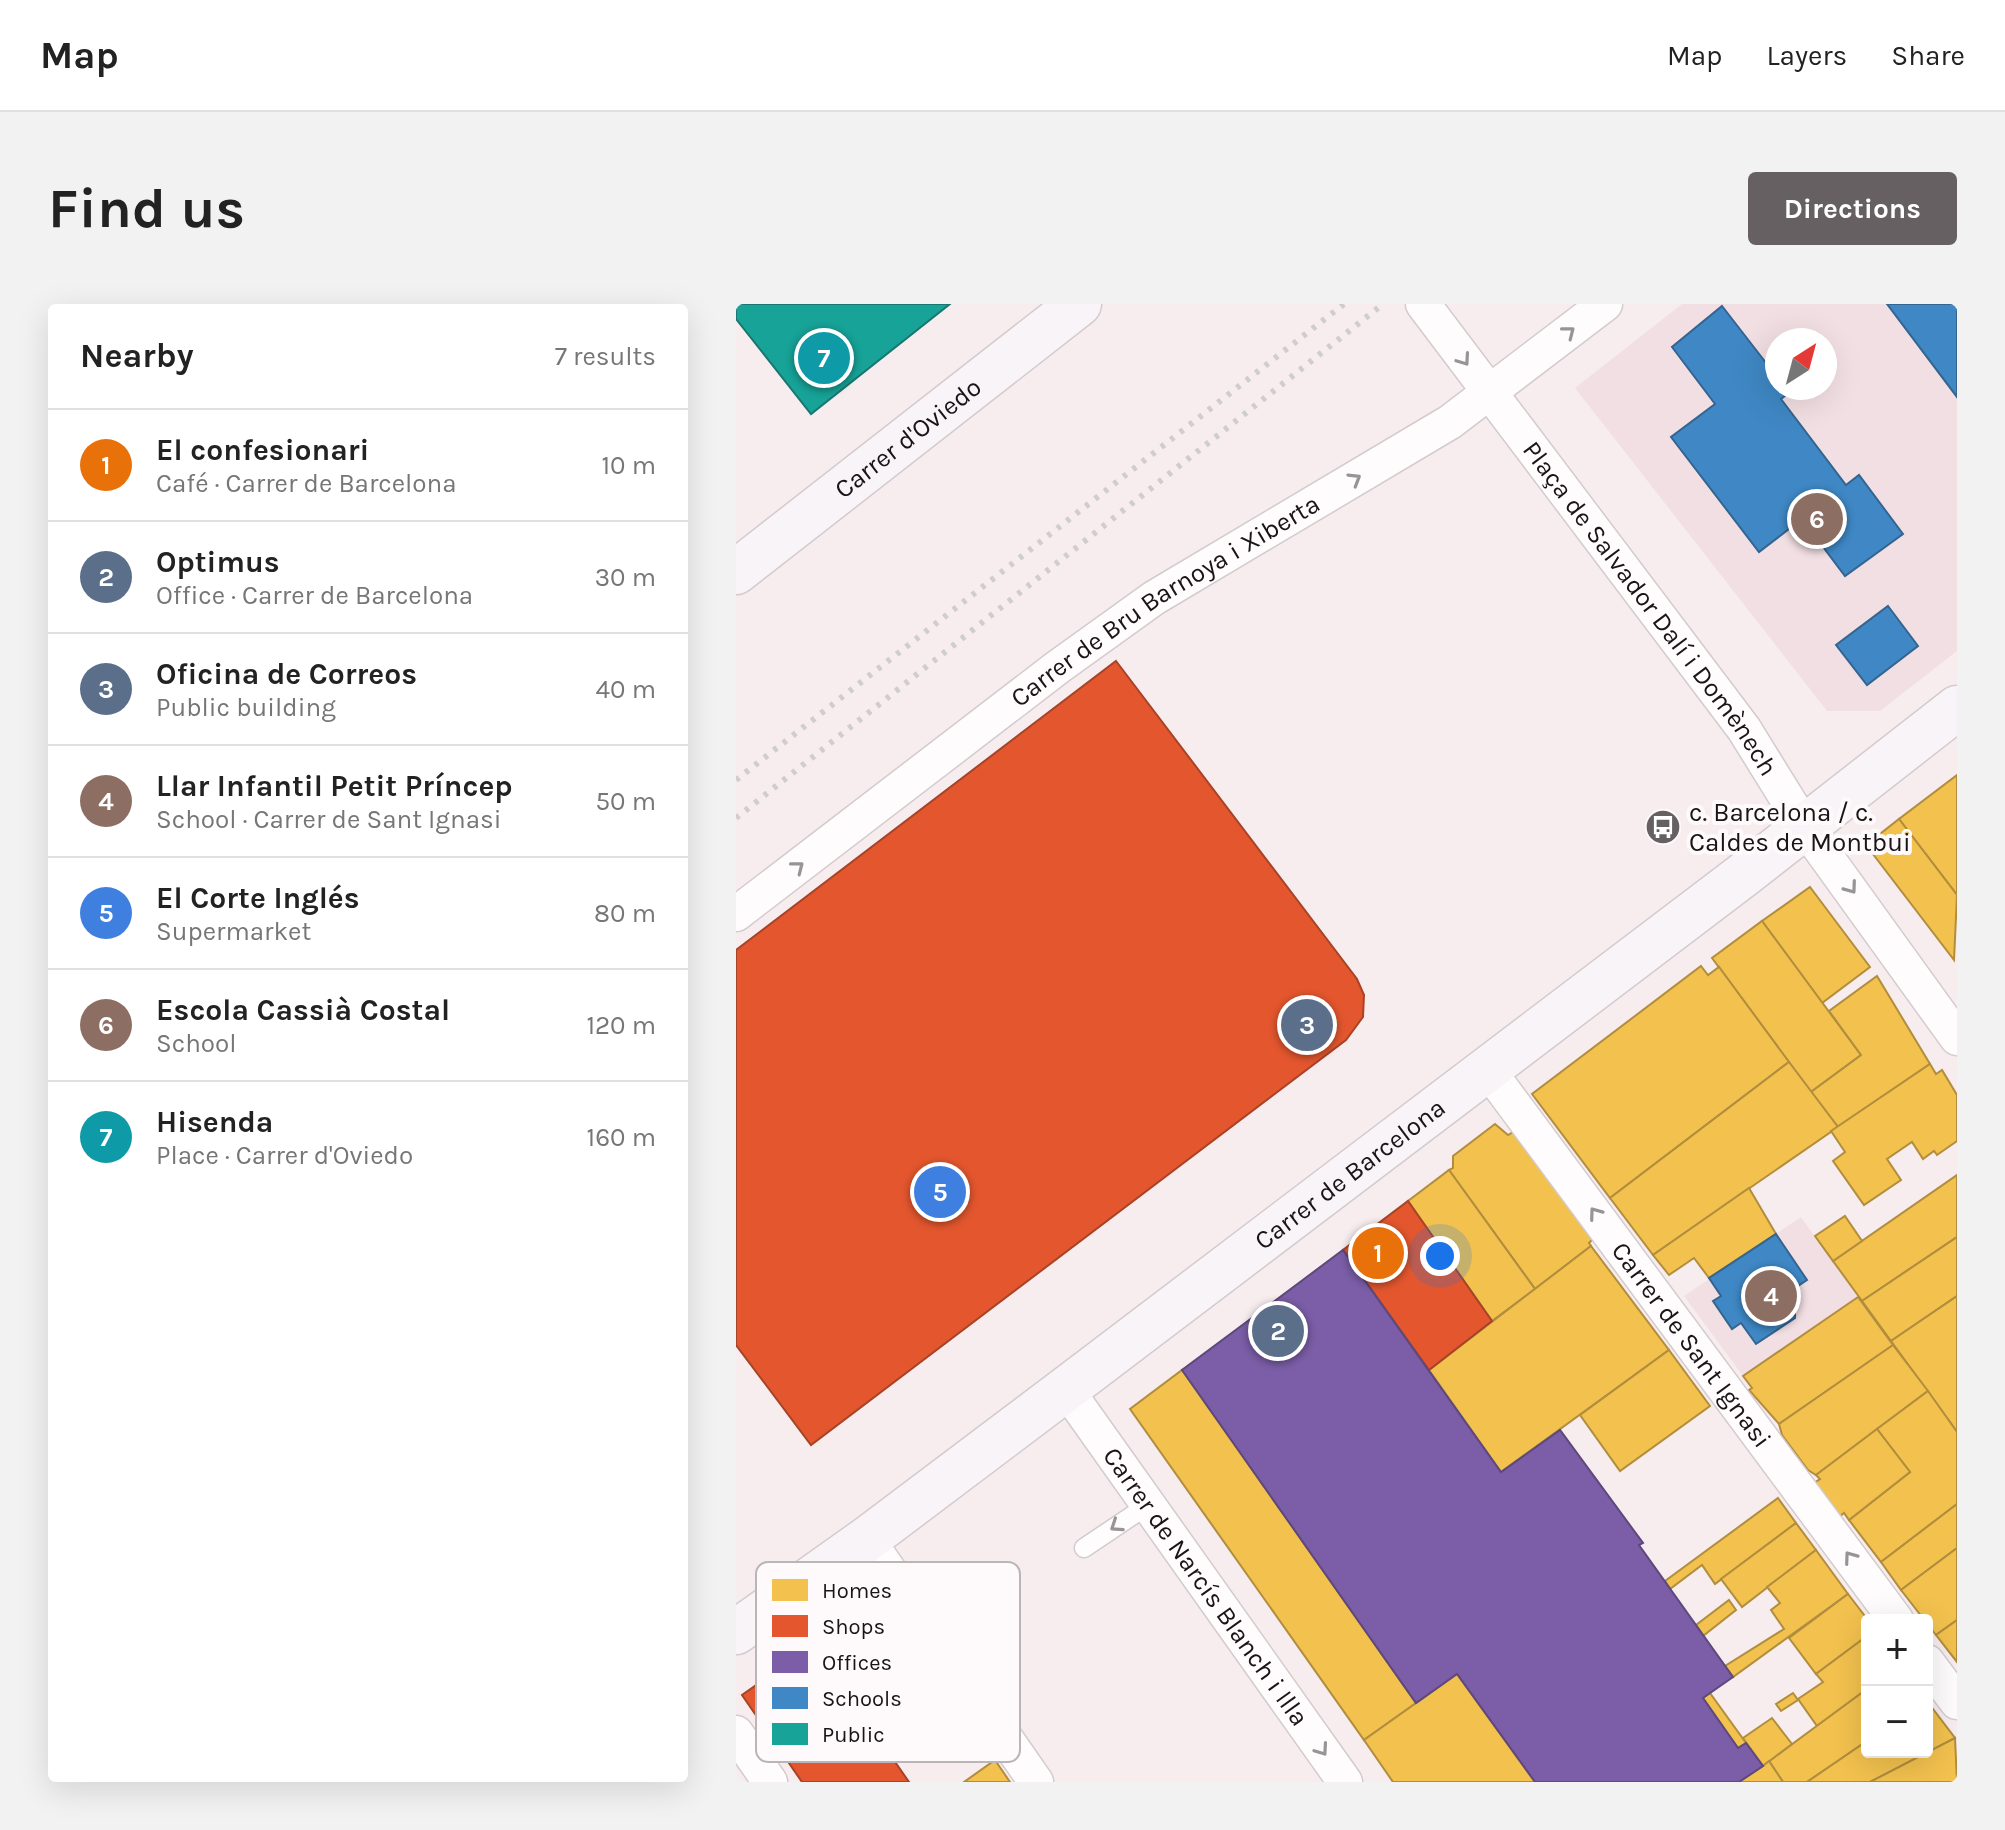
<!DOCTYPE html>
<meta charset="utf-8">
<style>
:root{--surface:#fff;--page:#f2f2f2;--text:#222;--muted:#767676;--line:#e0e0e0;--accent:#676062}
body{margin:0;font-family:Karla,sans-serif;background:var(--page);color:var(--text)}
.controls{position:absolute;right:24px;bottom:24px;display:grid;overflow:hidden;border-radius:8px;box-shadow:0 8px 32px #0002}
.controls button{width:72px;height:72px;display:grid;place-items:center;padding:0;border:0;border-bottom:2px solid var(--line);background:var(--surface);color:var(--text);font:40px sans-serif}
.compass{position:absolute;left:1029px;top:24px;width:72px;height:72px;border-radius:50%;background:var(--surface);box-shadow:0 8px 32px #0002;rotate:36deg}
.you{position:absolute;left:704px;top:952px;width:28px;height:28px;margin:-20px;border:6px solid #fff;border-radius:50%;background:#1a73e8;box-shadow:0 0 0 12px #1a73e833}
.badge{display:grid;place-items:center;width:52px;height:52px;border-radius:50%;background:var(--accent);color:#fff;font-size:26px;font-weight:700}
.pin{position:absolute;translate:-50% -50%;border:4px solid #fff;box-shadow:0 2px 8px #0006}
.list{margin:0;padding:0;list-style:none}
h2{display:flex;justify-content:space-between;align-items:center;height:104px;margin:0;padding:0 32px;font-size:34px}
h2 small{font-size:26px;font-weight:400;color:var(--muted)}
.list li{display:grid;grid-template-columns:52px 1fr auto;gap:24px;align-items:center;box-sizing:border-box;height:112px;padding:0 32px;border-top:2px solid var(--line)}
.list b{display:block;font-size:30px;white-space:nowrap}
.list p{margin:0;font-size:26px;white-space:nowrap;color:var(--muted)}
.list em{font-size:26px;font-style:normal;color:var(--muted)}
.map{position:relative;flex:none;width:1221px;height:1478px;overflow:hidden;border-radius:8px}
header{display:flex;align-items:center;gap:48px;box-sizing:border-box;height:112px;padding:0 40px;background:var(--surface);border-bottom:2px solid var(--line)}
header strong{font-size:38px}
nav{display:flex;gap:44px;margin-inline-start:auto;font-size:28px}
.intro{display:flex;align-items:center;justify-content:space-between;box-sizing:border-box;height:192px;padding:0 48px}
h1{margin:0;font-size:56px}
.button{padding:20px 36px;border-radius:8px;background:var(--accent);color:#fff;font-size:28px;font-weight:700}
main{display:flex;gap:48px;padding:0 48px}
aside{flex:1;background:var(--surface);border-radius:8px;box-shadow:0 8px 32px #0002}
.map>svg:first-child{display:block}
</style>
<header>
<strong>Map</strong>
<nav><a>Map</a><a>Layers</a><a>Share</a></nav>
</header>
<div class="intro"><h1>Find us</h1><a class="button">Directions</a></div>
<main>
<aside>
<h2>Nearby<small>7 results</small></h2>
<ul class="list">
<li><span class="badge" style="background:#e8710a">1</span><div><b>El confesionari</b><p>Café · Carrer de Barcelona</p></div><em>10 m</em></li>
<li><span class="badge" style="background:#5c6f8a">2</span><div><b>Optimus</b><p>Office · Carrer de Barcelona</p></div><em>30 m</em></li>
<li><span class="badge" style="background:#5c6f8a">3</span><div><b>Oficina de Correos</b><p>Public building</p></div><em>40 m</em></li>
<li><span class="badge" style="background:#8d6e63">4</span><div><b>Llar Infantil Petit Príncep</b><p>School · Carrer de Sant Ignasi</p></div><em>50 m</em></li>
<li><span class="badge" style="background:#3f7fe0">5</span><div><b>El Corte Inglés</b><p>Supermarket</p></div><em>80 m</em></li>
<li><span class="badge" style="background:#8d6e63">6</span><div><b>Escola Cassià Costal</b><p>School</p></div><em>120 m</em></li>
<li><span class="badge" style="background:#0f9aa8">7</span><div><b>Hisenda</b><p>Place · Carrer d'Oviedo</p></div><em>160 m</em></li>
</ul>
</aside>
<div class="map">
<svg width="1221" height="1478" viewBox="0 0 1221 1478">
<rect width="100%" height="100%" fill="#f7edef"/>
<g fill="#f2dfe3" fill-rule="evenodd">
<path d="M 946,0 L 1221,0 L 1221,347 L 1144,407 L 1091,407 L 839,84 ZM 1041,36 L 1089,36 L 1089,84 L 1041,84 Z"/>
<path d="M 1065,913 L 1122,993 L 1007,1072 L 948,992 Z"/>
</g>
<g fill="#f2c14e" stroke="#b18d3d" stroke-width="2">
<path d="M 1221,471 L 1221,591 L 1163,515 Z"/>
<path d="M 1163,515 L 1221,591 L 1218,656 L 1130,541 Z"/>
<path d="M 1074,583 L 1134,663 L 1086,699 L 1026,617 Z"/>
<path d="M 1026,617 L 1125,751 L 1075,788 L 976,654 Z"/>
<path d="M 965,662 L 972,671 L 983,663 L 1053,758 L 874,894 L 796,790 Z"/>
<path d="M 1141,672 L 1194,760 L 1102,823 L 1075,788 L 1125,751 L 1093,707 Z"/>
<path d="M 1053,758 L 1102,823 L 917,951 L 874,894 Z"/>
<path d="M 1194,760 L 1200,770 L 1206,766 L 1221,791 L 1221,837 L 1201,851 L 1198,847 L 1187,855 L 1176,838 L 1151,855 L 1165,876 L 1128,901 L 1097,857 L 1109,848 L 1095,827 Z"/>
<path d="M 759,820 L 772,831 L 777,828 L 857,935 L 853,939 L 855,942 L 799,985 L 713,866 L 717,864 L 717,852 Z"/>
<path d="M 713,866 L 799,985 L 756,1017 L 672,897 Z"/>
<path d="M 1221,871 L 1221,933 L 1126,997 L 1097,957 Z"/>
<path d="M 1013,884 L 1040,930 L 973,974 L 958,954 L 933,971 L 917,951 Z"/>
<path d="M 1109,912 L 1126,937 L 1097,957 L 1079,932 Z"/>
<path d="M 1221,933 L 1221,992 L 1155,1037 L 1126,997 Z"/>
<path d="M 855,942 L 933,1046 L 765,1168 L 693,1066 Z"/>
<path d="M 1221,992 L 1221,1128 L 1155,1037 Z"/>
<path d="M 1122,993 L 1157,1041 L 1043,1120 L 1013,1086 L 1016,1084 L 1007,1072 Z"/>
<path d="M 1157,1041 L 1192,1087 L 1080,1171 L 1072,1166 L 1046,1131 L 1043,1120 Z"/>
<path d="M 933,1046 L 974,1102 L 884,1167 L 844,1111 Z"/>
<path d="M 446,1066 L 680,1399 L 628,1436 L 394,1105 Z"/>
<path d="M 1192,1087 L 1221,1128 L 1221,1200 L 1145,1258 L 1113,1216 L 1174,1168 L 1141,1125 Z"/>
<path d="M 1141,1125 L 1174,1168 L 1113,1216 L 1108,1209 L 1103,1213 L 1078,1179 L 1084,1175 L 1080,1171 Z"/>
<path d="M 1042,1194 L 1060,1219 L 979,1280 L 966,1261 L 934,1285 L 929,1277 Z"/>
<path d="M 1221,1200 L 1221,1244 L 1165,1286 L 1145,1258 Z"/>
<path d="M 1060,1219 L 1080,1246 L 1006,1303 L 985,1275 Z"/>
<path d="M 1221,1244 L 1221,1316 L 1200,1331 L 1165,1286 Z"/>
<path d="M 1080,1246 L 1112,1290 L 997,1373 L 989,1362 L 1048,1325 L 1035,1306 L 1044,1299 L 1031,1283 Z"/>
<path d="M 1112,1290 L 1132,1316 L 1131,1332 L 1080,1370 L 1053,1334 Z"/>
<path d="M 993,1296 L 1000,1306 L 967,1332 L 960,1321 Z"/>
<path d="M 1221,1316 L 1221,1358 L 1200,1331 Z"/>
<path d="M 1131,1332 L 1131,1385 L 1081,1422 L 1062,1395 L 1087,1378 L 1080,1370 Z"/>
<path d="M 721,1370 L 799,1478 L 657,1478 L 628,1436 Z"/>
<path d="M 1131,1385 L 1131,1437 L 1071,1478 L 1047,1478 L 1033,1457 Z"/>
<path d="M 974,1389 L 1010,1439 L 1002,1444 L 967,1394 Z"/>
<path d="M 1057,1389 L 1062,1396 L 1045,1407 L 1040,1400 Z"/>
<path d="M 1191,1397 L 1219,1434 L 1134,1478 L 1071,1478 L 1131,1437 L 1131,1448 L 1191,1448 Z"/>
<path d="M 1036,1414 L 1056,1440 L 1027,1462 L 1007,1434 Z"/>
<path d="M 1219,1434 L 1221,1478 L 1134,1478 Z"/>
<path d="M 259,1456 L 274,1478 L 228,1478 Z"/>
<path d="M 1033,1457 L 1047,1478 L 1003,1478 L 1027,1462 Z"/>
</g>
<g fill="#e4572e" stroke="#a74327" stroke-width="2">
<path d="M 380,357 L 621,675 L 628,691 L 627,713 L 610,736 L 75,1141 L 0,1041 L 0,646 Z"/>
<path d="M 672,897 L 756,1017 L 693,1066 L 607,946 Z"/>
<path d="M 73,1344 L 78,1350 L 83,1348 L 173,1478 L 66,1478 L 6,1391 Z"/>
</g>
<path fill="#7b5ea7" stroke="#5e487c" stroke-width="2" d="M 607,946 L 765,1168 L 824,1126 L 907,1239 L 903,1241 L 997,1373 L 967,1394 L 1002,1444 L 1010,1439 L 1027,1462 L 1003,1478 L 799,1478 L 721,1370 L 680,1399 L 446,1066 Z"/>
<g fill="#3f88c5" stroke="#346590" stroke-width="2">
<path d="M 1151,0 L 1221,0 L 1221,93 Z"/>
<path d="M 986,2 L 1041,73 L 1041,84 L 1049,84 L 1053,89 L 1045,95 L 1110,181 L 1123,171 L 1167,230 L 1109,272 L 1066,215 L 1023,248 L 935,133 L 979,100 L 936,43 Z"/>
<path d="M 1152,302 L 1182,342 L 1131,381 L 1100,341 Z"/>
<path d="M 1040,930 L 1071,976 L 1050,990 L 1059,1004 L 1059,1014 L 1020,1040 L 1005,1019 L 996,1025 L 977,997 L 985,992 L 973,974 Z"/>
</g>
<path fill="#17a398" stroke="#187871" stroke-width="2" d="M 0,0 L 214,0 L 75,110 L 0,15 Z"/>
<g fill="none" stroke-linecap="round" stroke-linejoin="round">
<defs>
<g id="lane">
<path d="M 348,1244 L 412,1201"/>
<path d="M 204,1341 L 264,1302"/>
</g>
<g id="street">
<path id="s1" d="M 687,0 L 1008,425 L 1068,522 L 1221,734"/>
<path id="s2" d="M 0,610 L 322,363 L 418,294 L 714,118 L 869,0"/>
<path id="s3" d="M 752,766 L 1160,1316"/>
<path id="s4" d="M 330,1085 L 609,1478"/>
<path d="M 131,1235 L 300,1478"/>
<path d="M 1191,1358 L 1221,1398"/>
<path d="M 0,1429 L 34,1478"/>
</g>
<g id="secondary">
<path id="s5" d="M 0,268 L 343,0"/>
<path id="s6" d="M 0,1328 L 131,1235 L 330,1085 L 1006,572 L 1221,404"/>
</g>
</defs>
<use href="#lane" stroke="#d3cbcd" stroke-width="21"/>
<use href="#street" stroke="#d3cbcd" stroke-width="37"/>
<use href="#secondary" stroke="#d3cbcd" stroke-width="47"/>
<use href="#lane" stroke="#fefcfd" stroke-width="18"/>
<use href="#street" stroke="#fefcfd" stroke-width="34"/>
<use href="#secondary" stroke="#f9f4f7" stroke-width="44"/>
<g stroke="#cfcdcd" stroke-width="6" stroke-dasharray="4 8" stroke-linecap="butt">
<path d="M 0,476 L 608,0"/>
<path d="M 0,514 L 647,0"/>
</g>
</g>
<defs><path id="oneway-chevron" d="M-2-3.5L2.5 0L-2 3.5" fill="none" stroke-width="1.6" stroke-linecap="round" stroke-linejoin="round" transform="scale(2)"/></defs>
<g stroke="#979495">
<use href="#oneway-chevron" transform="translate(833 28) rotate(-38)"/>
<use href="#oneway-chevron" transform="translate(728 56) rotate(55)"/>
<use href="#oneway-chevron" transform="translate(619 175) rotate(-31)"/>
<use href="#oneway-chevron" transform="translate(62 563) rotate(-38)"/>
<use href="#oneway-chevron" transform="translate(1115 584) rotate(54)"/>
<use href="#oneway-chevron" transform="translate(859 909) rotate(-126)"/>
<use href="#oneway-chevron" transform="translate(380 1222) rotate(146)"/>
<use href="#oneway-chevron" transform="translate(1114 1253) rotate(-126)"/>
<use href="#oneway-chevron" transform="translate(586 1446) rotate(55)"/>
</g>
<defs>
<symbol id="bus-disc" viewBox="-11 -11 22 22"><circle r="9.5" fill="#676062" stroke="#fefafb"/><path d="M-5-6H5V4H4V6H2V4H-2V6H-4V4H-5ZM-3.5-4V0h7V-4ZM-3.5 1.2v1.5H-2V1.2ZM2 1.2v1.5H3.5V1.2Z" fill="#fff"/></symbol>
</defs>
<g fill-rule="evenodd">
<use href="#bus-disc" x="907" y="503" width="40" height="40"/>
</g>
<g text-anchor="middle" stroke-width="8" stroke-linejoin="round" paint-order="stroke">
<g font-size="26" fill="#1a1416" stroke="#fefafb">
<text dy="9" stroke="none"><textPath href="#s5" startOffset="218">Carrer d'Oviedo</textPath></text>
<text dy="9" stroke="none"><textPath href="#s2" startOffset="532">Carrer de Bru Barnoya i Xiberta</textPath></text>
<text dy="9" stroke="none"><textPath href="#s1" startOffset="380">Plaça de Salvador Dalí i Domènech</textPath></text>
<text dy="9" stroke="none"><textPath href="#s6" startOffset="766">Carrer de Barcelona</textPath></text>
<text dy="9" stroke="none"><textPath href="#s3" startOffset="342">Carrer de Sant Ignasi</textPath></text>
<text dy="9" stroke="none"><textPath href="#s4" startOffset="242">Carrer de Narcís Blanch i Illa</textPath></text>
</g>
<g font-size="26" fill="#1a1416" stroke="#fefafb" text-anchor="start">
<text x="953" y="517">c. Barcelona / c.<tspan x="953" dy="30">Caldes de Montbui</tspan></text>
</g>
</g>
<rect x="20" y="1258" width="264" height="200" rx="12" fill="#fefafb" stroke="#bab5b6" stroke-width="2"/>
<rect x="36" y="1275" width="36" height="22" fill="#f2c14e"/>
<rect x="36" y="1311" width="36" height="22" fill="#e4572e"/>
<rect x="36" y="1347" width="36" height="22" fill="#7b5ea7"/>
<rect x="36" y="1383" width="36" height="22" fill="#3f88c5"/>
<rect x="36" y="1419" width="36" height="22" fill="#17a398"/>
<g font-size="22" fill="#1a1416">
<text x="86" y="1294">Homes</text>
<text x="86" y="1330">Shops</text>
<text x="86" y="1366">Offices</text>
<text x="86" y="1402">Schools</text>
<text x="86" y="1438">Public</text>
</g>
</svg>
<div class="controls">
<button>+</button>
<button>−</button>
</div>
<svg class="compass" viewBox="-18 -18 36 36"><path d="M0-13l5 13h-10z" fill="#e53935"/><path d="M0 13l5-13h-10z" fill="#767676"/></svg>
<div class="you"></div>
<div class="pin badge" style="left:642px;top:949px;background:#e8710a">1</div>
<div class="pin badge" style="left:542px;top:1027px;background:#5c6f8a">2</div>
<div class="pin badge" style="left:571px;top:721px;background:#5c6f8a">3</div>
<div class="pin badge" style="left:1035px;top:992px;background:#8d6e63">4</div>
<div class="pin badge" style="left:204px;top:888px;background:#3f7fe0">5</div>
<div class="pin badge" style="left:1081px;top:215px;background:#8d6e63">6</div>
<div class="pin badge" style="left:88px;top:54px;background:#0f9aa8">7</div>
</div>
</main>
